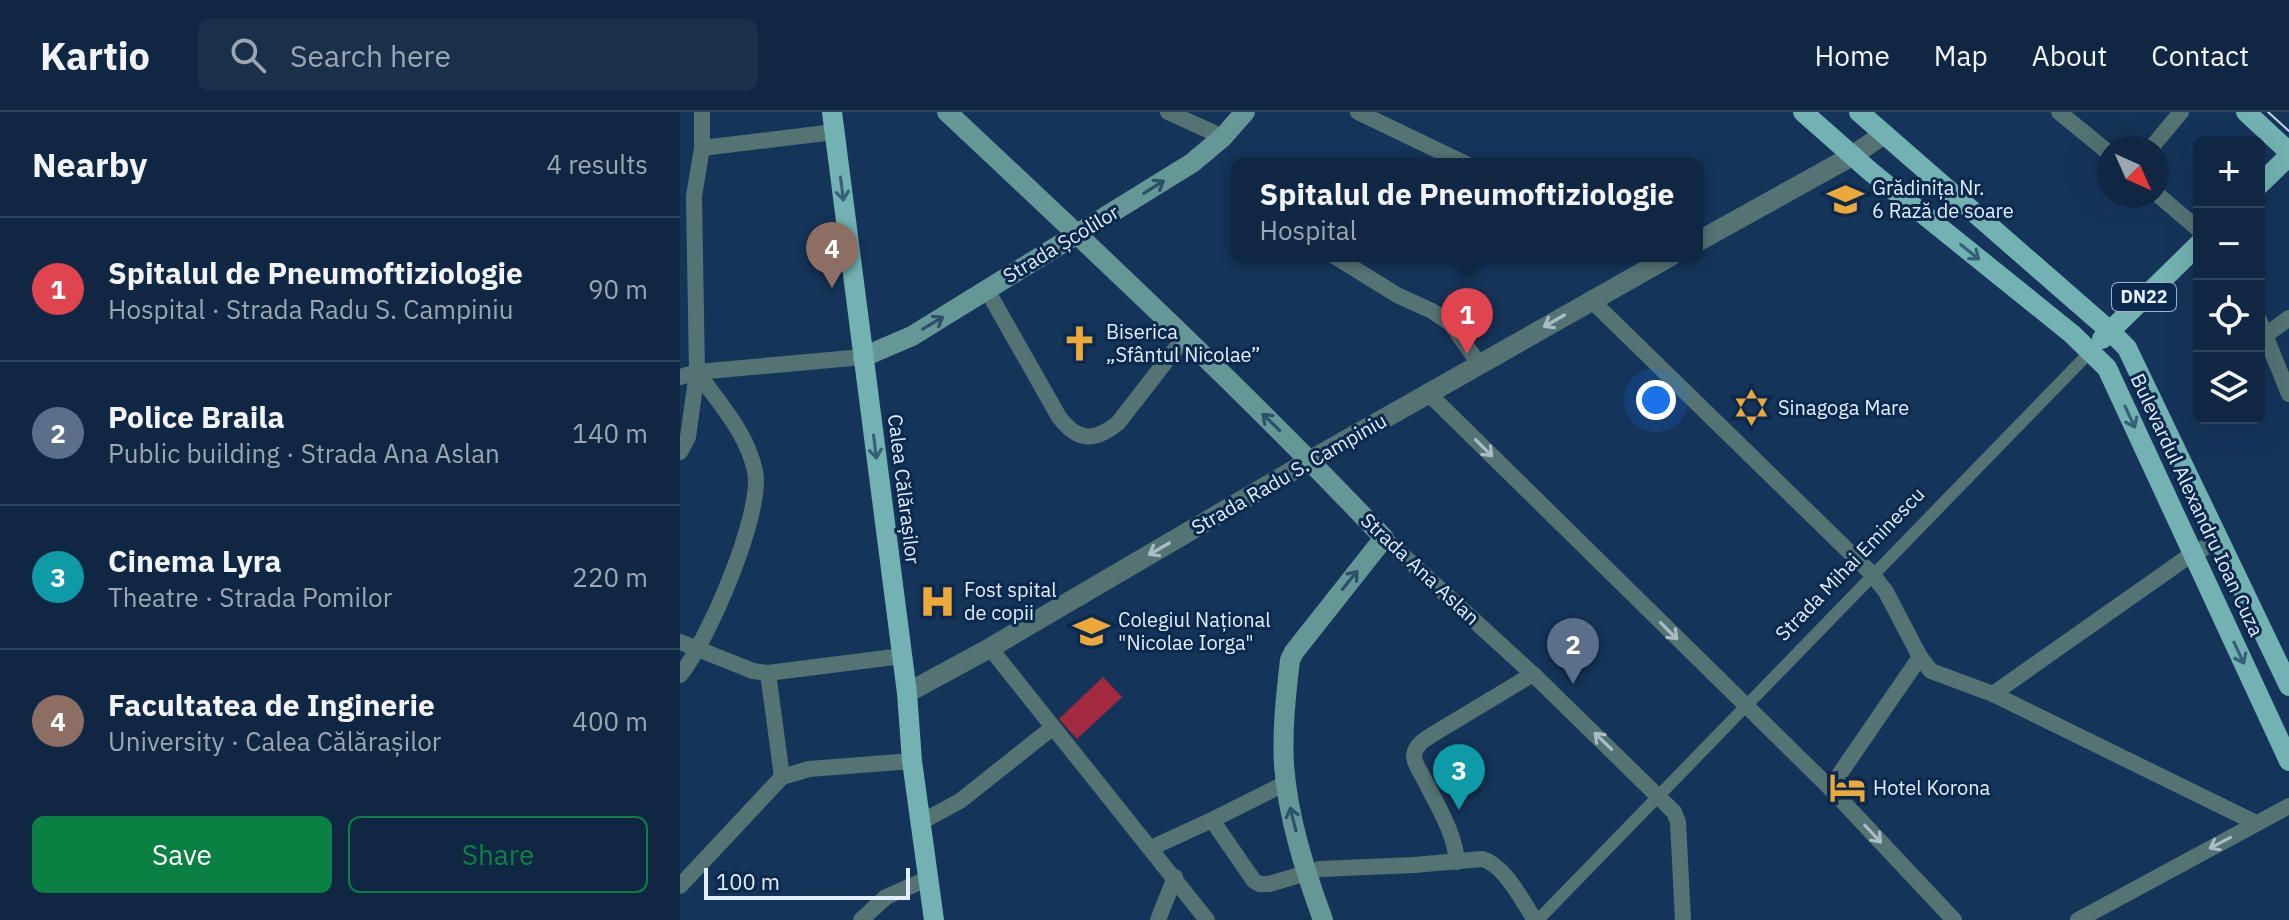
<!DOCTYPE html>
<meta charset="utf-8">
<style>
:root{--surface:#102743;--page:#192f4a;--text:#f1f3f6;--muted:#9ca5b2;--line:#30445c;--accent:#0b8043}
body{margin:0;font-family:"IBM Plex Sans",sans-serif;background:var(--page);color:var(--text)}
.controls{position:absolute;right:24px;top:24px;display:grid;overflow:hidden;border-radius:12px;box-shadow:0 8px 32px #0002}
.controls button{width:72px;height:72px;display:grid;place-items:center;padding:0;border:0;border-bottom:2px solid var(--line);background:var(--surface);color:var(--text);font:40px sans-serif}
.compass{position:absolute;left:1417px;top:24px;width:72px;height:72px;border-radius:50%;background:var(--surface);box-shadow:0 8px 32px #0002;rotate:135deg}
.scale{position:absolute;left:24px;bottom:20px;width:206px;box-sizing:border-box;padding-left:8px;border:4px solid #e3eefd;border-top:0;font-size:22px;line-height:28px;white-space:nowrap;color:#e3eefd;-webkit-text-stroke:6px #0b294e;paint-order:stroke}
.you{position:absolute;left:976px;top:288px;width:28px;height:28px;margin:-20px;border:6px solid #fff;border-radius:50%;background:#1a73e8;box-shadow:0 0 0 12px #1a73e833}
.badge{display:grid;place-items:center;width:52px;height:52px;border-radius:50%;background:var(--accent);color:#fff;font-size:26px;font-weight:700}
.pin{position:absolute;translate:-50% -66px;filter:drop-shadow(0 2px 4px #0008)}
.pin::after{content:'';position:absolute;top:42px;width:28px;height:24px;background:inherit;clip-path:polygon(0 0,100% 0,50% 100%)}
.popup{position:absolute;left:551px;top:46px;width:472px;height:104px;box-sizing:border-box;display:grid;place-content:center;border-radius:12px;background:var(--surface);filter:drop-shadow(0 2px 6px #0005);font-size:26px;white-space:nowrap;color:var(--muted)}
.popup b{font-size:30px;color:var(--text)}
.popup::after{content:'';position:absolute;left:50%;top:100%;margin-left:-16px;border:16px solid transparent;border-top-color:var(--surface)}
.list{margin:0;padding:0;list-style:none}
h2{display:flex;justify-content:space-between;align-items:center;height:104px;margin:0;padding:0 32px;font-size:34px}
h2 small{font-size:26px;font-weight:400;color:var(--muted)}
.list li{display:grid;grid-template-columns:52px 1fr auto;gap:24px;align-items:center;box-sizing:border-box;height:144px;padding:0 32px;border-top:2px solid var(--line)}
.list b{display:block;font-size:30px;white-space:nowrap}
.list p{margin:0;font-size:26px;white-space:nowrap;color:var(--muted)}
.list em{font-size:26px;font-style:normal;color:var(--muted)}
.actions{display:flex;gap:16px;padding:24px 32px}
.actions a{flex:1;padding:18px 0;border:2px solid var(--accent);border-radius:12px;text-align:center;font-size:28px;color:var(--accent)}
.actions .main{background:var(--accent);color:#fff}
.icon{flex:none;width:44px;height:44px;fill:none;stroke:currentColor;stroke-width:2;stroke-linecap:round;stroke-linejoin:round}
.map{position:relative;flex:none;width:1609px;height:808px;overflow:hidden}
header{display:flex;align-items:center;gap:48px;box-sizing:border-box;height:112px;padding:0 40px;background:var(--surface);border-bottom:2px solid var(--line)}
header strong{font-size:38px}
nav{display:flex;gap:44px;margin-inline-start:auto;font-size:28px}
.search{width:560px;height:72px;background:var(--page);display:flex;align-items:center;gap:20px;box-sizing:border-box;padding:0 28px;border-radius:12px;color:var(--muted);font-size:30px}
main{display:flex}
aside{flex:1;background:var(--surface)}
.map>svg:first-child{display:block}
</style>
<header>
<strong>Kartio</strong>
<div class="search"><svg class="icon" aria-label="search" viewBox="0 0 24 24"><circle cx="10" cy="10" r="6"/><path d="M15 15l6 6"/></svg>Search here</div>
<nav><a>Home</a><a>Map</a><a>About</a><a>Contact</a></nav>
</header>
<main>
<aside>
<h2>Nearby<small>4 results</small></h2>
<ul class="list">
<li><span class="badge" style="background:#e0444e">1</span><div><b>Spitalul de Pneumoftiziologie</b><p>Hospital · Strada Radu S. Campiniu</p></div><em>90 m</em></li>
<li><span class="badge" style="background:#5c6f8a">2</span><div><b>Police Braila</b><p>Public building · Strada Ana Aslan</p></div><em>140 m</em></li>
<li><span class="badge" style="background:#0f9aa8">3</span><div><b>Cinema Lyra</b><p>Theatre · Strada Pomilor</p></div><em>220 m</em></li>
<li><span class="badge" style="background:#8d6e63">4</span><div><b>Facultatea de Inginerie</b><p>University · Calea Călărașilor</p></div><em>400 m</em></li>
</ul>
<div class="actions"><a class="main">Save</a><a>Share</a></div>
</aside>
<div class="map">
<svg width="1609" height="808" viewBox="0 0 1609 808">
<rect width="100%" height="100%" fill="#153459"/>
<path fill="#a12a3f" d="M 423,565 L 442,585 L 397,627 L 379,607 Z"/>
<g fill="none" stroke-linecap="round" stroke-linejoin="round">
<path stroke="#557373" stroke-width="12" d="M 858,808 L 1411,239"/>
<g stroke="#557373" stroke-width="16">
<path d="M 488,0 L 543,25"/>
<path d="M 678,0 L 786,52"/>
<path d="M 1379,0 L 1429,41"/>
<path d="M 22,36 L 154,20"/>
<path d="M 1471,36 L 1501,0"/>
<path d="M 1477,82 L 1519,118"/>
<path d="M 654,144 L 717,183 L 752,199 L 771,212 L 799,252"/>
<path d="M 307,178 L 379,305 C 398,330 414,330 438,311 L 504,226"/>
<path d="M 911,188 L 1192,462 L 1206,480 L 1240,545 L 1251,559 L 1313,582 L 1576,711"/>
<path d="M 1579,208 L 1609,282"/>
<path d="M 1586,223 L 1609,206"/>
<path d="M 0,265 L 17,260 L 183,245"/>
<path d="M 748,281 L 1150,676 L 1274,808"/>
<path d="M 0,340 L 8,325 L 17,260 L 14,84 L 22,36 L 22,0"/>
<path d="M 704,426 L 857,566 L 994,700 L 998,710 L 1003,808"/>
<path d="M 0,530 L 73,559 L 88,561 L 222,544"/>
<path d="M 310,536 L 527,808"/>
<path d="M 88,561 L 102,665"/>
<path d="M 0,563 C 27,531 84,400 75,359 C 67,321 39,291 17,260"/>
<path d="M 1313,582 L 1512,442 L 1540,428"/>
<path d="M 1150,676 L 1240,545"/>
<path d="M 532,708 L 574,769 L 580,772 L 589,772 L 640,757 L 734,753 L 802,747 C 824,752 843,790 855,808"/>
<path d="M 241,710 L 280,689 L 372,616"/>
<path d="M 471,736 L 532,708 L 606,671"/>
<path d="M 777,750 C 775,721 757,693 744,667 C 741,660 734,652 734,644 C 735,632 747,626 755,621 L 853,562"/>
<path d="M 0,774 L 102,665 L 129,657 L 232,649"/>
<path d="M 181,808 L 206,785 L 249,766"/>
<path d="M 478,808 L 495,765"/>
<path d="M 1398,808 L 1609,694"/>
</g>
<g stroke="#557373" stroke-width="20">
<path d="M 1017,130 L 1172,44 L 1204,22"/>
<path d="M 227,581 L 310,536 L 631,348 L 991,144"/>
</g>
<g stroke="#669797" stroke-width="20">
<path d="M 267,0 C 415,139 564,278 704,426 L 614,540 L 610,548 C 606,582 602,618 604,653 C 608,706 625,759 643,808"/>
<path d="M 183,245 L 232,224 L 512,51 L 543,25 L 565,0"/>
</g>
<g stroke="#73b2b2" stroke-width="20">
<path d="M 152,0 L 227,581 L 232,649 L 254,808"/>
<path d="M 1123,0 L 1191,60 L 1392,222 L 1427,256 L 1609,649"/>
<path d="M 1179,0 L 1430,219 L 1447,236 L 1609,574"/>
<path d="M 1566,0 L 1609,40"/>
<path d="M 1579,73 L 1609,44"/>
<path d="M 1422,227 L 1519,132"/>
</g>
<path stroke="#c5d3e5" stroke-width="2" d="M 1588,0 L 1609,19"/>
</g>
<defs><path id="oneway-shaft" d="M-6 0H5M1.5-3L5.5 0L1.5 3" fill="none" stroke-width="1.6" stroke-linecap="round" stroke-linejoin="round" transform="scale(2)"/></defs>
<g stroke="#2b5068">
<use href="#oneway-shaft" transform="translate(474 75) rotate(-32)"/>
<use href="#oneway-shaft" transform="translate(253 211) rotate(-31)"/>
<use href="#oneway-shaft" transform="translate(591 310) rotate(-136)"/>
<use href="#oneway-shaft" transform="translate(670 468) rotate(-51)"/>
<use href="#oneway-shaft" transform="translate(613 707) rotate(-104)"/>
</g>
<g stroke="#356076">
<use href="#oneway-shaft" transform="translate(162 77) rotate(83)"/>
<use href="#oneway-shaft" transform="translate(1290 140) rotate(39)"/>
<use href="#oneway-shaft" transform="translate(1450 305) rotate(65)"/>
<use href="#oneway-shaft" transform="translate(195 335) rotate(83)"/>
<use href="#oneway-shaft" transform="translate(1559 541) rotate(65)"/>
</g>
<g stroke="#aabdc6">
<use href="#oneway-shaft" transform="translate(874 209) rotate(150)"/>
<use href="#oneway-shaft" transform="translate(804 336) rotate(45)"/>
<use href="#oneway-shaft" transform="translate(479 437) rotate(150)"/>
<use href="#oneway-shaft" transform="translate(989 519) rotate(45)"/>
<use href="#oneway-shaft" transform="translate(923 629) rotate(-136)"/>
<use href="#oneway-shaft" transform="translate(1193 722) rotate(47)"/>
<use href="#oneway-shaft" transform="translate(1540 731) rotate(152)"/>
</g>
<defs>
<symbol id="school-bare" viewBox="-9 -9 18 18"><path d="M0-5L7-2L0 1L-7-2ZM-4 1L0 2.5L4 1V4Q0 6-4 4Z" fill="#eca93a" stroke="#0b294e" stroke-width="2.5" paint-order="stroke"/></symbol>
<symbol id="church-bare" viewBox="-9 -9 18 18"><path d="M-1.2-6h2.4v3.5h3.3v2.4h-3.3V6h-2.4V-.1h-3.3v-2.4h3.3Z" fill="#eca93a" stroke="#0b294e" stroke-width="2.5" paint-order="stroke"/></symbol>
<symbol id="synagogue-bare" viewBox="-9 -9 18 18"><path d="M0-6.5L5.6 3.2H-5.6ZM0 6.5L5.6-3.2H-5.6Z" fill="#eca93a" stroke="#0b294e" stroke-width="2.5" paint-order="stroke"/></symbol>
<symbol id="hospital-bare" viewBox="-9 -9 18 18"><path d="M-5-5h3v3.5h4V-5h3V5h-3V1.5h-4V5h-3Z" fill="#eca93a" stroke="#0b294e" stroke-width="2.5" paint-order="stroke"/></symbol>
<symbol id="university-bare" viewBox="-9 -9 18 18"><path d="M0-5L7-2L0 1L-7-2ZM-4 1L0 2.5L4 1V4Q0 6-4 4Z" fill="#eca93a" stroke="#0b294e" stroke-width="2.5" paint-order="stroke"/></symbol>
<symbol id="hotel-bare" viewBox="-9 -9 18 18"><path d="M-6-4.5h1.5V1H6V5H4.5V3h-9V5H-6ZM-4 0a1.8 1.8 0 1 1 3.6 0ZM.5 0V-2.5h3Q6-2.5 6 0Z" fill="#eca93a" stroke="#0b294e" stroke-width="2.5" paint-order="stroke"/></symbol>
</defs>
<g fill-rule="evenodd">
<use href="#school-bare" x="1140" y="62" width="51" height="51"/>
<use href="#church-bare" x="374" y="206" width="51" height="51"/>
<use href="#synagogue-bare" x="1046" y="270" width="51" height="51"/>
<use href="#hospital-bare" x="232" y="464" width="51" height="51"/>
<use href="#university-bare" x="386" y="494" width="51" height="51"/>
<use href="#hotel-bare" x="1142" y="650" width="51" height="51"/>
</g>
<g text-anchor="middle" stroke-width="6" stroke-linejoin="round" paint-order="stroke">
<rect fill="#0b294e" stroke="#a2b3c8" stroke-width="2" x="1432" y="171" width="64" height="28" rx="6"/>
<g font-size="18" font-weight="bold" fill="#e3eefd">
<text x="1464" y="191">DN22</text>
</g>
<g font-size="20" fill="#e3eefd" stroke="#0b294e" text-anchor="start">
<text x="1192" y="83">Grădinița Nr.<tspan x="1192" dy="23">6 Rază de soare</tspan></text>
<text x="426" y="227">Biserica<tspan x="426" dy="23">„Sfântul Nicolae”</tspan></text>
<text x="1098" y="303">Sinagoga Mare</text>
<text x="284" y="485">Fost spital<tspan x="284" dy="23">de copii</tspan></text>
<text x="438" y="515">Colegiul Național<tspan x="438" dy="23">"Nicolae Iorga"</tspan></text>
<text x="1193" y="683">Hotel Korona</text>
</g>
<g font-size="20" fill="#e3eefd" stroke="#0b294e">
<text transform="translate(381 132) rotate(-31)" y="7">Strada Școlilor</text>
<text transform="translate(609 362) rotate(-30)" y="7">Strada Radu S. Campiniu</text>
<text transform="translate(224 377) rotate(83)" y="7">Calea Călărașilor</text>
<text transform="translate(1517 393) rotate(65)" y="7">Bulevardul Alexandru Ioan Cuza</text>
<text transform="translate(1170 452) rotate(-46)" y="7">Strada Mihai Eminescu</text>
<text transform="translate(740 457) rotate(43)" y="7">Strada Ana Aslan</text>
</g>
</g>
</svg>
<div class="controls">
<button>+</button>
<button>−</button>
<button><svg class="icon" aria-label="locate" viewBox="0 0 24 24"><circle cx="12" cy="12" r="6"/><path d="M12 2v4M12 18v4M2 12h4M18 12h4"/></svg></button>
<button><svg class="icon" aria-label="layers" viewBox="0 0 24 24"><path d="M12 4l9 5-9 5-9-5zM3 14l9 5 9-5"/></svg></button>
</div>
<svg class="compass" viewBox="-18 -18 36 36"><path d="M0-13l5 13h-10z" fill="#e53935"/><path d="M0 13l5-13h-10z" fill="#9ca5b2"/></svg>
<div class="scale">100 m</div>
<div class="you"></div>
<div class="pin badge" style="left:787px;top:242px;background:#e0444e">1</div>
<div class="popup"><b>Spitalul de Pneumoftiziologie</b>Hospital</div>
<div class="pin badge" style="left:893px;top:572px;background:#5c6f8a">2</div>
<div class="pin badge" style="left:779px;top:698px;background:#0f9aa8">3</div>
<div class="pin badge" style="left:152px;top:176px;background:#8d6e63">4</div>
</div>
</main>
